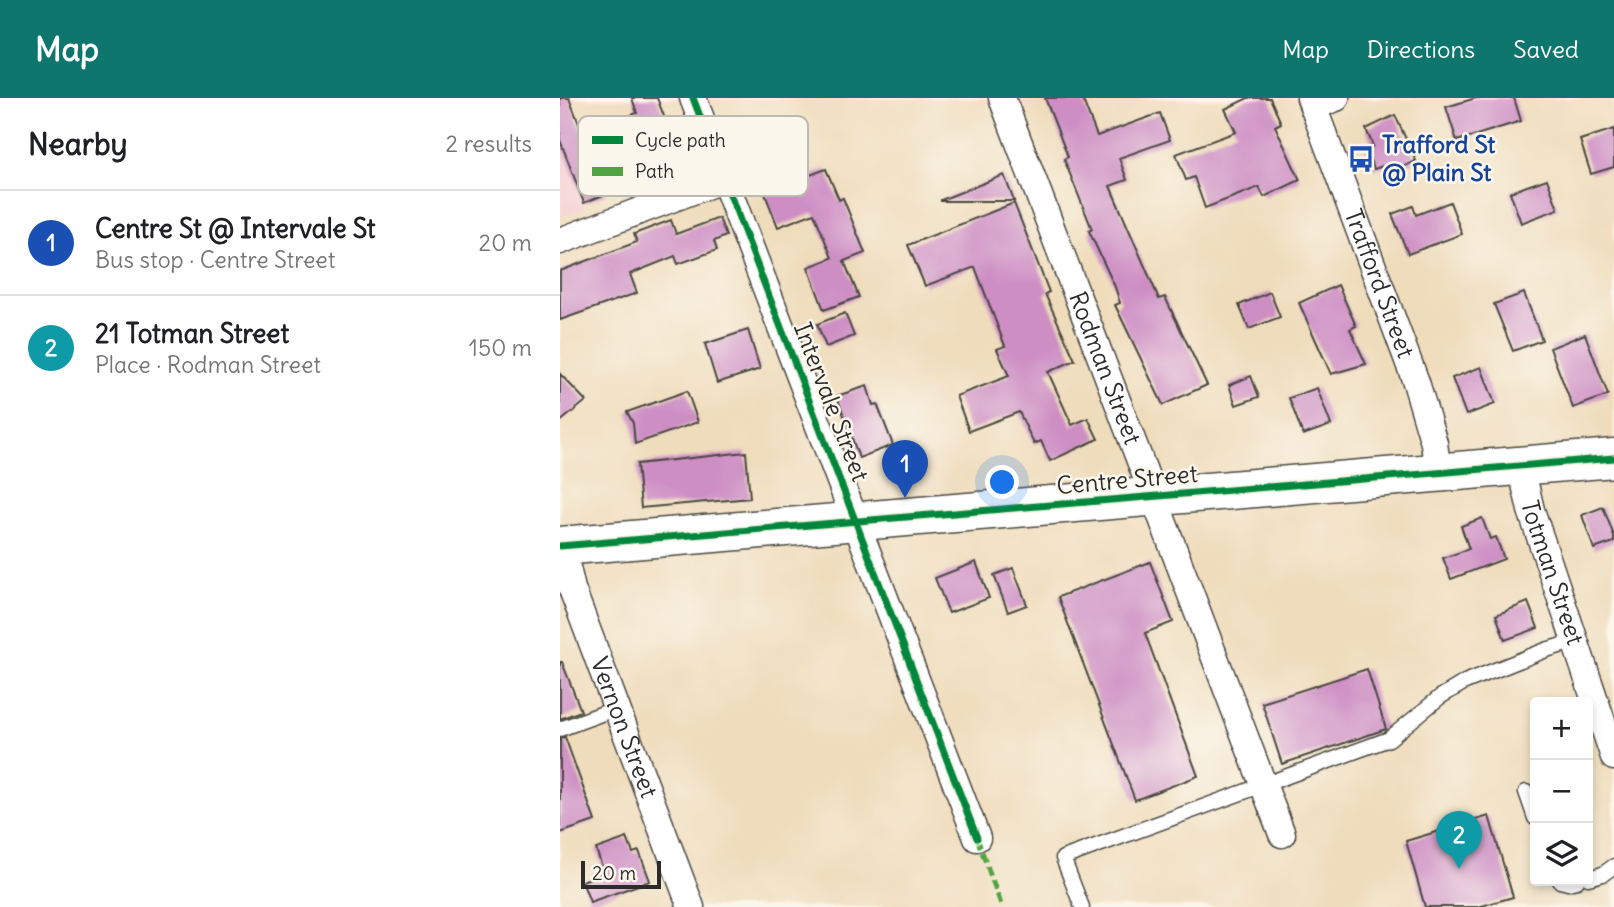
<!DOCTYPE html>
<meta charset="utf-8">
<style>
:root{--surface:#fff;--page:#f6f6f6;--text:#202124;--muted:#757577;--line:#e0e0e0;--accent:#0f766e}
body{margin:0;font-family:Delius,sans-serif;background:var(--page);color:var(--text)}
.controls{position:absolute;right:21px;bottom:21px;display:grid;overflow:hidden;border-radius:7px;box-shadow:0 4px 10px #0003}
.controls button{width:63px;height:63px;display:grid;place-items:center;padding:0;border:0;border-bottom:2px solid var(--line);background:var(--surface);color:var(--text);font:35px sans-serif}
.scale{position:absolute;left:21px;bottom:18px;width:80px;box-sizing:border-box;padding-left:7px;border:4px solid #2b2b2b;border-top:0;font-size:19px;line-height:24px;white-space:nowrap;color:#2b2b2b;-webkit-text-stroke:5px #fbf7ec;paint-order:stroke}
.you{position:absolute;left:443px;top:385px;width:24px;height:24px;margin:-18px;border:5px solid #fff;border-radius:50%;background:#1a73e8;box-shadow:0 0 0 10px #1a73e833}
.badge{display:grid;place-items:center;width:46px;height:46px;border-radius:50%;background:var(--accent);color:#fff;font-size:23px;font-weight:700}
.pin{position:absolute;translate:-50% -58px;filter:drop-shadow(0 2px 4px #0008)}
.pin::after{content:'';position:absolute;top:37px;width:24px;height:21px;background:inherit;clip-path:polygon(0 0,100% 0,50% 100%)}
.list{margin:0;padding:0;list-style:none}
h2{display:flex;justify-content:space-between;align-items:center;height:91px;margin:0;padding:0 28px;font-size:30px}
h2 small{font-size:23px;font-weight:400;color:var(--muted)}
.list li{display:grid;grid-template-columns:46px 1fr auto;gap:21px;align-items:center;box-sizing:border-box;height:105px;padding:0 28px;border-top:2px solid var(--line)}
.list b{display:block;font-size:26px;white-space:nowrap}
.list p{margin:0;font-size:23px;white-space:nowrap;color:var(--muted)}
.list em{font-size:23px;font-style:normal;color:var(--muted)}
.icon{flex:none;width:38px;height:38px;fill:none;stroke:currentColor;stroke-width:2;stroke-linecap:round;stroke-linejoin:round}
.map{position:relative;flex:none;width:1054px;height:809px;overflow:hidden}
header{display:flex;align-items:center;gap:42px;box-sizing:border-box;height:98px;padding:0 35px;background:var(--accent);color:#fff}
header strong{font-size:33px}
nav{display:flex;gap:38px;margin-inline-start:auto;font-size:24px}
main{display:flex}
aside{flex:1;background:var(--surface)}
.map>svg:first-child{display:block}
</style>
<header>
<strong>Map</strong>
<nav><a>Map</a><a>Directions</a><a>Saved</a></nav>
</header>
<main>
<aside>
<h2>Nearby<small>2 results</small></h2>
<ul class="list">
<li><span class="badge" style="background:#1a4fb4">1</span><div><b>Centre St @ Intervale St</b><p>Bus stop · Centre Street</p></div><em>20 m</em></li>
<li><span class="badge" style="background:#0f9aa8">2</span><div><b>21 Totman Street</b><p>Place · Rodman Street</p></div><em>150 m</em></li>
</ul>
</aside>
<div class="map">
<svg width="1054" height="809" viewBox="0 0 1054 809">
<rect width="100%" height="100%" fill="#fbf7ec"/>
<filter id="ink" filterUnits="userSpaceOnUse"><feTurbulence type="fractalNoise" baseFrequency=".0143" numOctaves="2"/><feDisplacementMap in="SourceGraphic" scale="14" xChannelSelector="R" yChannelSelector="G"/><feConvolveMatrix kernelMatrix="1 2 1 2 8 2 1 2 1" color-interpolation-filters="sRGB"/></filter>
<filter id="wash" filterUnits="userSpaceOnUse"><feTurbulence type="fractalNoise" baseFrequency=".00686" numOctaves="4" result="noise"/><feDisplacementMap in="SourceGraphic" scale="28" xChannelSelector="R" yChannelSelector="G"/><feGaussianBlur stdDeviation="1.57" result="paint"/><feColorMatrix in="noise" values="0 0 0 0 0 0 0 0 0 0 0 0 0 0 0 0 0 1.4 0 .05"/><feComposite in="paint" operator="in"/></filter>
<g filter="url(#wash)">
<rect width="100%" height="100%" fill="#efdcbb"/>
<path fill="#f7cfd4" d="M 0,44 L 25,110 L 0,119 Z"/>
<g id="blocks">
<g fill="#cd8ec4">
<path d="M 0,0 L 9,0 L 23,36 L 77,15 L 72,0 L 97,0 L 121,63 L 85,77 L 71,40 L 30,56 L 46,96 L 24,105 L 0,42 Z"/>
<path d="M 485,0 L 522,0 L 537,38 L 600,15 L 610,42 L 559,60 L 567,82 L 550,88 L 599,201 L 605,199 L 647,287 L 603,307 L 555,207 L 560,205 L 555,189 L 529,133 L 532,131 L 504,61 L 508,59 Z"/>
<path d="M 688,0 L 710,0 L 721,25 L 715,28 L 740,82 L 704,99 L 699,89 L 645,110 L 634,79 L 626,82 L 616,56 L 676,34 L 665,11 Z"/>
<path d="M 916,0 L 954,0 L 961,23 L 897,43 L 886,9 Z"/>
<path d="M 835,17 L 856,63 L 827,76 L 823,68 L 814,71 L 805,51 L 813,48 L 806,31 Z"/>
<path d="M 1054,31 L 1054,69 L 1031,76 L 1020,42 Z"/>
<path d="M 266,71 L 279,102 L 283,100 L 305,155 L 284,163 L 299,199 L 264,212 L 248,169 L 272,160 L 254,115 L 218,129 L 202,88 L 231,76 L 234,83 Z"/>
<path d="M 444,77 L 454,103 L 381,103 L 381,102 Z"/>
<path d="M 987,81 L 998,111 L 961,125 L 950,94 Z"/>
<path d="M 890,104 L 902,136 L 848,156 L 832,116 L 853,108 L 856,117 Z"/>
<path d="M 454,105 L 489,194 L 485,196 L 515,262 L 488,274 L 512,327 L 528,320 L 538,341 L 490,363 L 481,343 L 474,346 L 459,314 L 409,333 L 396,298 L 449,278 L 437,251 L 445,248 L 415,169 L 365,188 L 348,147 Z"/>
<path d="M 159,120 L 166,138 L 154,143 L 157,152 L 118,166 L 115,158 L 70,176 L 77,195 L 0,222 L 0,173 L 77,144 L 74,136 L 111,122 L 116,136 Z"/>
<path d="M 778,187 L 796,228 L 790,231 L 806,266 L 771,276 L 739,205 Z"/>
<path d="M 710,194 L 720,219 L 689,231 L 679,207 Z"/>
<path d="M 964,195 L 982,242 L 953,253 L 934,206 Z"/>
<path d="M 285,215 L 294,238 L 266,249 L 257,226 Z"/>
<path d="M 188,232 L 200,271 L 157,285 L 145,246 Z"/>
<path d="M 1025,236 L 1048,297 L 1013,310 L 990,250 Z"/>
<path d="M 921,269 L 935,306 L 906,317 L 892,280 Z"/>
<path d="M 0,276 L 26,303 L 0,324 Z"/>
<path d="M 691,278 L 699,299 L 676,307 L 669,287 Z"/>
<path d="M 307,288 L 313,307 L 317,306 L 333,347 L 299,360 L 277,298 Z"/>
<path d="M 757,290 L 771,327 L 743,337 L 729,300 Z"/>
<path d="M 127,293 L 138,324 L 75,346 L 73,325 L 67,314 Z"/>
<path d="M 186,354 L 190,400 L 81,410 L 77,366 Z"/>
<path d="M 1043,409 L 1054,438 L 1054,444 L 1034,451 L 1022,417 Z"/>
<path d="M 922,420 L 930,441 L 936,439 L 944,461 L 891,481 L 883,460 L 909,451 L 901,428 Z"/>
<path d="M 416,464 L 429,500 L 389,515 L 375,480 Z"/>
<path d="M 590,464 L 613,524 L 585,535 L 638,678 L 575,702 L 498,499 Z"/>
<path d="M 453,470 L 467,507 L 448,514 L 434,477 Z"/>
<path d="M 968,504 L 978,530 L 945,542 L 936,517 Z"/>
<path d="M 0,564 L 2,564 L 21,613 L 0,621 Z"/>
<path d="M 807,571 L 826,631 L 722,666 L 702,605 Z"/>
<path d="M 5,639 L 35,723 L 0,735 L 0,640 Z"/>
<path d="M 929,718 L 953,799 L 918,809 L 865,809 L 846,743 Z"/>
<path d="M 67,740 L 73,755 L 79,753 L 90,783 L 30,804 L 22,783 L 44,775 L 36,751 Z"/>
</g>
</g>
</g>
<g filter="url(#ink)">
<use href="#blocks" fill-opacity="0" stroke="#484641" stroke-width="2"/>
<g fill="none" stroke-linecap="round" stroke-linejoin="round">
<defs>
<g id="service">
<path d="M 0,631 L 57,610"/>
<path d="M 966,694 L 975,720"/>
<path d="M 1028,780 L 1043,776 L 1054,768"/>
<path d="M 1000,783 L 1008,785 L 1017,783"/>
<path d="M 522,809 L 503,760 L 829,641 L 880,599 L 905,584 L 986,552 L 1016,543"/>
</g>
<g id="minor">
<path d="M 133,0 L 417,740"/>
<path id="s1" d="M 442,0 L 722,736"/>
<path id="s2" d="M 750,0 L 856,284 L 874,345 L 878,375"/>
<path d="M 753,9 L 776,0"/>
<path d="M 0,143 L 164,81"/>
<path id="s3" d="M 961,369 L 971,412 L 1054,659"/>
<path id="s4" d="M 2,448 L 12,491 L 131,809"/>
</g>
<path id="secondary" d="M 0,448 L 1054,360"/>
</defs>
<use href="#service" stroke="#484641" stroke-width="17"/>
<use href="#minor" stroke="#484641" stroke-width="29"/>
<use href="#secondary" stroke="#484641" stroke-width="41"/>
<use href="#service" stroke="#fff" stroke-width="14"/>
<use href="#minor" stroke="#fff" stroke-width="26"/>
<use href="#secondary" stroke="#fff" stroke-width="38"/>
<path stroke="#51a443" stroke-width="5" stroke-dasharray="10 5" stroke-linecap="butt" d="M 417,740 L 442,809"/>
<defs>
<g id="cycleway">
<path d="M 133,0 L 417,740"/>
<path d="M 0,448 L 1054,360"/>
</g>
</defs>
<use href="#cycleway" stroke="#fbf7ec" stroke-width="11"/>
<use href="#cycleway" stroke="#00873e" stroke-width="7"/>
</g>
</g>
<defs>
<symbol id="bus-bare" viewBox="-9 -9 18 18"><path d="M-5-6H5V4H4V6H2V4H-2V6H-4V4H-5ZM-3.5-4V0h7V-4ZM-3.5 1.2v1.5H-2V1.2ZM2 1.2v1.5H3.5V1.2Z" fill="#1a4fb4" stroke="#fbf7ec" stroke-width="2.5" paint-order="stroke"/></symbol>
</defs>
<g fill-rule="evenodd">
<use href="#bus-bare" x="782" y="42" width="38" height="38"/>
</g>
<g text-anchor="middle" stroke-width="5" stroke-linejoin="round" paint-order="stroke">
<g font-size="24" font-weight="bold" fill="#164399" stroke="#fbf7ec" text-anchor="start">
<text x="822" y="55">Trafford St<tspan x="822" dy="28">@ Plain St</tspan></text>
</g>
<g font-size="24" fill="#2b2b2b" stroke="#fbf7ec">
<text dy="8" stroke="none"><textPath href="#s2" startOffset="198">Trafford Street</textPath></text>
<text dy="8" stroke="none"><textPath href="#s1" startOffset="289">Rodman Street</textPath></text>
<text transform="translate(271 304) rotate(69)" y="8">Intervale Street</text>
<text transform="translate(567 382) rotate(-5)" y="8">Centre Street</text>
<text dy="8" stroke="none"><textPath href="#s3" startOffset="110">Totman Street</textPath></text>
<text dy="8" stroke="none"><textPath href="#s4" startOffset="192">Vernon Street</textPath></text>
</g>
</g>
<rect x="18" y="18" width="230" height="80" rx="10" fill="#fbf7ec" stroke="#bdbab2" stroke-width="2"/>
<rect x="32" y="38" width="31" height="8" fill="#00873e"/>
<rect x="32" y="69" width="31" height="9" fill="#51a443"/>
<g font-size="19" fill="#2b2b2b">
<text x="75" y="49">Cycle path</text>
<text x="75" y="80">Path</text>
</g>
</svg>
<div class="controls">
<button>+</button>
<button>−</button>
<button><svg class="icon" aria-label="layers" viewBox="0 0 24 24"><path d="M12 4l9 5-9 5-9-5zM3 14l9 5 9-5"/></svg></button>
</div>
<div class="scale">20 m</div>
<div class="you"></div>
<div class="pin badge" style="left:345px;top:400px;background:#1a4fb4">1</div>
<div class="pin badge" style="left:899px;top:771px;background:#0f9aa8">2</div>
</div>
</main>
